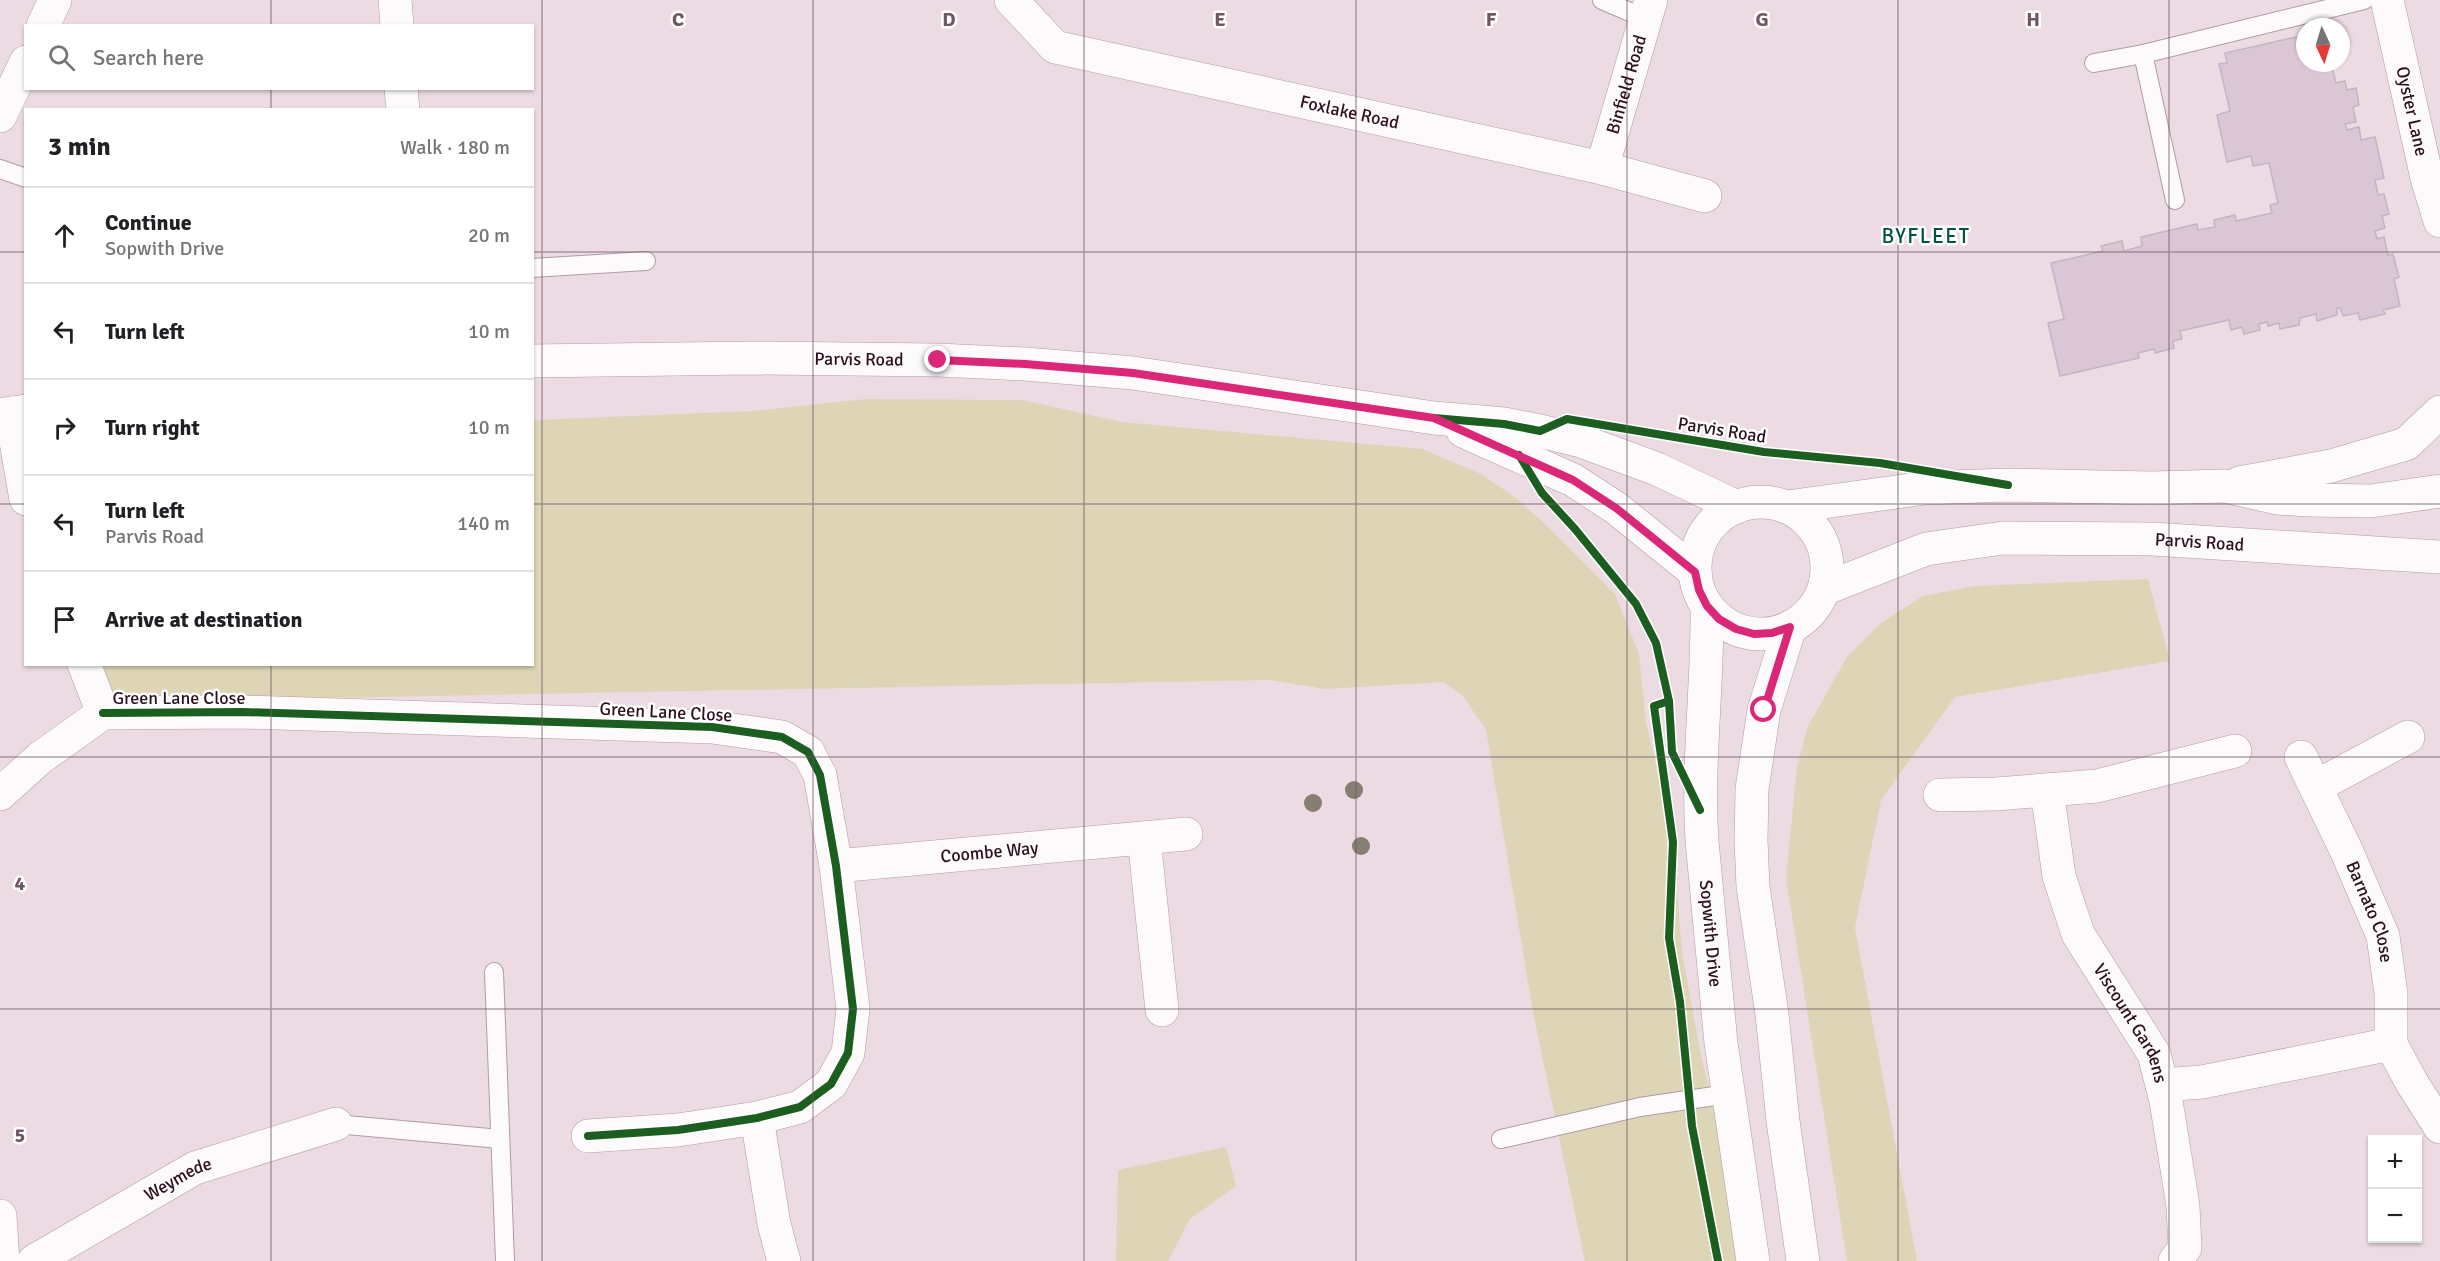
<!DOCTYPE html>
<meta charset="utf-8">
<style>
:root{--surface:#fff;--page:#f2f2f2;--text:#202124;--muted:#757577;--line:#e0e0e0}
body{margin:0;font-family:Signika,sans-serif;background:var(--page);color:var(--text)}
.controls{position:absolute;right:18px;bottom:18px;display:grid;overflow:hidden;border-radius:0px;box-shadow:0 2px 4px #0004}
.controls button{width:54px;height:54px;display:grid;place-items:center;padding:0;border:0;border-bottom:2px solid var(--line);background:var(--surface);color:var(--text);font:30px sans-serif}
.compass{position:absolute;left:2296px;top:18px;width:54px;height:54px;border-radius:50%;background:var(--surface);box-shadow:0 2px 4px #0004;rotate:176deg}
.stop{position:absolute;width:18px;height:18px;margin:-14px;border:4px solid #db2777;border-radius:50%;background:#fff}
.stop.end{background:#db2777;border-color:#fff;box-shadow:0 2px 6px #0008}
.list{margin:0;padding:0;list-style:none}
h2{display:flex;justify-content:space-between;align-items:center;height:78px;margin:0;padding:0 24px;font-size:26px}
h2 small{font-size:20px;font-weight:400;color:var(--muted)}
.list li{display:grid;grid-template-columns:39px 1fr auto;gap:18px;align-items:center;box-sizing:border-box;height:96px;padding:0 24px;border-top:2px solid var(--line)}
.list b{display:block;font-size:22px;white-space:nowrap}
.list p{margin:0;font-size:20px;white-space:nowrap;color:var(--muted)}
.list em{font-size:20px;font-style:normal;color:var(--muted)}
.icon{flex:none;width:33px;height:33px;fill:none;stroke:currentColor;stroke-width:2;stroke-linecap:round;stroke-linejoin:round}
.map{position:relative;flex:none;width:2440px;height:1261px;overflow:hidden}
.search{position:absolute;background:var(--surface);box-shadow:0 2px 4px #0004;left:24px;top:24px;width:510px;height:66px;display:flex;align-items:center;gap:15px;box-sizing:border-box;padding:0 21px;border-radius:0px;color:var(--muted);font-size:22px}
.panel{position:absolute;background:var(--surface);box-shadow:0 2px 4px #0004;left:24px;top:108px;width:510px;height:558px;border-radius:0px}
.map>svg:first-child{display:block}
</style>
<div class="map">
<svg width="2440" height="1261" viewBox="0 0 2440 1261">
<rect width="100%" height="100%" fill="#eddbe4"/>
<g fill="#ddd5b6">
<path d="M 866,399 L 1022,400 L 1122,422 L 1423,449 L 1481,474 L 1516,498 L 1546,525 L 1615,594 L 1639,654 L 1646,722 L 1663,796 L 1675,867 L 1682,953 L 1701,1056 L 1718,1125 L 1739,1261 L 1585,1261 L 1532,1007 L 1486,730 L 1463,696 L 1443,682 L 1325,689 L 1270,680 L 113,702 L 99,665 L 532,664 L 533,420 L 752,411 Z"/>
<path d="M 2148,579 L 2170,661 L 1955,697 L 1881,800 L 1855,928 L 1917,1261 L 1847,1261 L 1786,878 L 1797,767 L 1808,726 L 1847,657 L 1881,623 L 1923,596 L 1975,586 Z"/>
<path d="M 1226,1147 L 1236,1186 L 1190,1219 L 1168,1261 L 1116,1261 L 1118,1170 Z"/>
</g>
<path fill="#dbc6d6" stroke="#c6b3c2" stroke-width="1.5" d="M 2305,35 L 2305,63 L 2331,63 L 2336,83 L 2345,81 L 2347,90 L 2356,88 L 2359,105 L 2353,107 L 2356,122 L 2345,124 L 2347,130 L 2359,127 L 2361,140 L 2375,137 L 2384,178 L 2375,180 L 2378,195 L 2384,194 L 2389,214 L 2382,216 L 2385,228 L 2375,231 L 2377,239 L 2384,237 L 2388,255 L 2393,254 L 2399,277 L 2394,279 L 2400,306 L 2383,310 L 2385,314 L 2360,320 L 2358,313 L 2343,316 L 2340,308 L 2337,308 L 2337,315 L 2317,321 L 2316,314 L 2300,318 L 2299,325 L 2280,329 L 2279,323 L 2268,326 L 2267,322 L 2259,324 L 2260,330 L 2244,334 L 2242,327 L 2231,330 L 2229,320 L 2180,331 L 2182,339 L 2173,341 L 2174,348 L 2155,353 L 2154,349 L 2138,353 L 2139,358 L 2060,376 L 2048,323 L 2064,319 L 2051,263 L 2103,251 L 2101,246 L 2122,241 L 2124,251 L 2142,246 L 2141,237 L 2197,224 L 2198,230 L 2215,227 L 2214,220 L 2235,215 L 2236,221 L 2272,213 L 2270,205 L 2278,203 L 2269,163 L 2253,166 L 2251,156 L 2227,162 L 2217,115 L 2230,111 L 2219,64 L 2227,63 L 2225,53 Z"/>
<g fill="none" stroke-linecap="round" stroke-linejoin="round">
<defs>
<g id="lane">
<path d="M 1602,0 L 1646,19"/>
<path d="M 2143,54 L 2175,200"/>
<path d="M 2094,63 L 2143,54 L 2364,0"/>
<path d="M 0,169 L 26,178"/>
<path d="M 532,268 L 646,261"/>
<path d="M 494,972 L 505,1261"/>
<path d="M 336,1124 L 500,1139"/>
<path d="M 1501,1139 L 1640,1107 L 1728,1094"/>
</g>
<g id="street">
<path d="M 395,0 L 397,26"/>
<path id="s1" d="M 1011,0 L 1055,47 L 1602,168 L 1705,196"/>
<path id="s2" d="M 2387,0 L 2427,178 L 2440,221"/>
<path d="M 401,88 L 403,110"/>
<path id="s3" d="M 1602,168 L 1651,0"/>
<path d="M 11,413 L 26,499"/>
<path d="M 84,664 L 103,713"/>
<path d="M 103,713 L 243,712 L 712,727 L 782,737 L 808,752 L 820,775 L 836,866 L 853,1009 L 848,1053 L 831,1084 L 800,1107 L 757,1118 L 678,1130 L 588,1136"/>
<path id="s4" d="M 2301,757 L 2347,852 L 2383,936 L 2391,993 L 2391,1044 L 2412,1083 L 2440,1127"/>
<path d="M 2317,786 L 2408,737"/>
<path id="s5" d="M 2047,790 L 2059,876 L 2078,934 L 2154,1054 L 2166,1101 L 2183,1206 L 2185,1248 L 2175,1261"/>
<path d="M 0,794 L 40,758 L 103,713"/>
<path d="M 1940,795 L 1996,794 L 2097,786 L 2235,751"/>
<path d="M 1144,838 L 1162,1010"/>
<path id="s6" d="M 836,866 L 1186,834"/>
<path d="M 2162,1085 L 2202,1082 L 2391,1044"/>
<path d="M 757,1118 L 774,1224 L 784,1261"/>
<path d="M 0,1216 L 3,1261"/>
<path id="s7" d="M 34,1261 L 195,1168 L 336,1124"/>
</g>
<g id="secondary">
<path d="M 43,26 L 55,0"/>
<path d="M 0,116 L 26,62"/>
</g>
<g id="primary">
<path id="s8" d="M 532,361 L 751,358 L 938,360 L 1025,364 L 1133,373 L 1434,418 L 1504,424 L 1540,431 L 1581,441 L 1657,469 L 1737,507"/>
<path d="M 0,415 L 26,411"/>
<path d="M 1463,431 L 1573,480 L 1616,508 L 1695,572"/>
<path d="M 2239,483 L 2331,466 L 2406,444 L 2440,412"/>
<circle cx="1761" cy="568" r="66"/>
<path d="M 1787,507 L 1925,488 L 2008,485 L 2151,488 L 2225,486 L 2277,498 L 2308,500 L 2371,501 L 2440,491"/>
<path id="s9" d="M 1824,589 L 1926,549 L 2003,538 L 2152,539 L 2440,557"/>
<path id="s10" d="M 1707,606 C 1708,684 1697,763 1702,841 L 1721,1043 L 1753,1261"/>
<path d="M 1790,627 L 1764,710 L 1752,789 L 1751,840 L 1753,887 L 1772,1014 L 1783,1121 L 1803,1261"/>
</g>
</defs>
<use href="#lane" stroke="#b09ba6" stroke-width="20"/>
<use href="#street" stroke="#b09ba6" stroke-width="34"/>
<use href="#secondary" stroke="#b09ba6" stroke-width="34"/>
<use href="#primary" stroke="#b09ba6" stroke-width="34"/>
<use href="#lane" stroke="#fcfafb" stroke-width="18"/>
<use href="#street" stroke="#fcfafb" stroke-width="33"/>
<use href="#secondary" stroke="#fcfafb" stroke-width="33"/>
<use href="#primary" stroke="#fcfafb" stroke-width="33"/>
<defs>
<g id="cycleway">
<path d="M 1434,418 L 1504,424 L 1540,431 L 1567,419 L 1764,452 L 1880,463 L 2008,485"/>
<path d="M 1519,455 L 1542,493 L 1575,529 L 1636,604 L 1656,643 L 1669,701 L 1672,752 L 1700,810"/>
<path d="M 1669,701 L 1654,706 L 1673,842 L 1669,938 L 1680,1002 L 1692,1126 L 1718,1261"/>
<path d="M 103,713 L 243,712 L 712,727 L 782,737 L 808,752 L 820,775 L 836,866 L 853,1009 L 848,1053 L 831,1084 L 800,1107 L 757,1118 L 678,1130 L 588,1136"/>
</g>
</defs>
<use href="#cycleway" stroke="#fff" stroke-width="11"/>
<use href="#cycleway" stroke="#1b5e20" stroke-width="8"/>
</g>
<g fill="#867e71">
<circle cx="1354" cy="790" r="9"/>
<circle cx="1313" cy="803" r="9"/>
<circle cx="1361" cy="846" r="9"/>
</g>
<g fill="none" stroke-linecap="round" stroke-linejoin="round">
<path stroke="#db2777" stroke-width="8" d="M 938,360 L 1025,364 L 1133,373 L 1434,418 L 1573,480 L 1616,508 L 1695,572 L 1699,590 L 1707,606 L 1719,619 L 1736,629 L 1754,634 L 1772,633 L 1790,627 L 1764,710"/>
</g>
<path fill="none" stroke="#705764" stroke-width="1.5" stroke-opacity="0.55" d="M 271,0 L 271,26M 542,0 L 542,1261M 813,0 L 813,1261M 1084,0 L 1084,1261M 1356,0 L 1356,1261M 1627,0 L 1627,1261M 1898,0 L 1898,1261M 2169,0 L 2169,1261M 271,88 L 271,110M 0,252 L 26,252M 532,252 L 2440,252M 0,504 L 26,504M 532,504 L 2440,504M 271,664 L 271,1261M 0,757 L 2440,757M 0,1009 L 2440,1009"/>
<g text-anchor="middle" stroke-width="5" stroke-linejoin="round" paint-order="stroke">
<g font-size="18" fill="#2d101f" stroke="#fff">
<text dy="6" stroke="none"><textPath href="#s3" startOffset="87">Binfield Road</textPath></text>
<text dy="6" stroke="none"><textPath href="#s2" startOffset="114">Oyster Lane</textPath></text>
<text dy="6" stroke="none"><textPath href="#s1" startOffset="366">Foxlake Road</textPath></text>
<text dy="6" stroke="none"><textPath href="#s8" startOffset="327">Parvis Road</textPath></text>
<text transform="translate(1722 430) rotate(9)" y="6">Parvis Road</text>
<text dy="6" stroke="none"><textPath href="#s9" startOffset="384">Parvis Road</textPath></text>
<text x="179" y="704">Green Lane Close</text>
<text transform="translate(666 712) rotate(3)" y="6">Green Lane Close</text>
<text dy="6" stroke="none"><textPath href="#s6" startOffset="154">Coombe Way</textPath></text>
<text dy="6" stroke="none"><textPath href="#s4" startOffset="170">Barnato Close</textPath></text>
<text dy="6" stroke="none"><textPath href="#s10" startOffset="328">Sopwith Drive</textPath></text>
<text dy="6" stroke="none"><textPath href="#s5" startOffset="252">Viscount Gardens</textPath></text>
<text dy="6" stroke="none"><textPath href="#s7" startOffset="166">Weymede</textPath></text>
</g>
<g font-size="21" letter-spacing="1.5" fill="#00533e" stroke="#fff">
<text x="1926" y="243">BYFLEET</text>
</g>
</g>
<g font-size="20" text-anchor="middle" font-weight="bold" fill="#705764" stroke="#fff" stroke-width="5" stroke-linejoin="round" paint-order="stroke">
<text x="678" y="26">C</text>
<text x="949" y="26">D</text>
<text x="1220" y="26">E</text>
<text x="1491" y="26">F</text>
<text x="1762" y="26">G</text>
<text x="2033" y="26">H</text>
<text x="20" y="890">4</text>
<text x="20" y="1142">5</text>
</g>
</svg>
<div class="controls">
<button>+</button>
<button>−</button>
</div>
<svg class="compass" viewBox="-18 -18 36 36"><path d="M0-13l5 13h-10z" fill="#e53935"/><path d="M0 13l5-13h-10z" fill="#757577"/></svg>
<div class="stop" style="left:1764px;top:710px"></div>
<div class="stop end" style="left:938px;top:360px"></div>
<div class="search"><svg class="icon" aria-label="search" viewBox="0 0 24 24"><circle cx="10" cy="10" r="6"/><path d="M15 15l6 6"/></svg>Search here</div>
<section class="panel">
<h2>3 min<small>Walk · 180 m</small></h2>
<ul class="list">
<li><svg class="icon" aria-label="ahead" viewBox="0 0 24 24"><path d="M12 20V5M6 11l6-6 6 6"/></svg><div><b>Continue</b><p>Sopwith Drive</p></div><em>20 m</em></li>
<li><svg class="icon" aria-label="left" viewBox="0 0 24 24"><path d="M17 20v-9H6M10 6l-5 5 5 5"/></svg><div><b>Turn left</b></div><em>10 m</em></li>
<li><svg class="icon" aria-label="right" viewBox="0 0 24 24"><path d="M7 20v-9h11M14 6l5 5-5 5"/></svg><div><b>Turn right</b></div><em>10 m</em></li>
<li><svg class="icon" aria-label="left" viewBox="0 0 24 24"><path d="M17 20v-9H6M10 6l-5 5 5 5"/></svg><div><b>Turn left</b><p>Parvis Road</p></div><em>140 m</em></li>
<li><svg class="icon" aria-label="arrive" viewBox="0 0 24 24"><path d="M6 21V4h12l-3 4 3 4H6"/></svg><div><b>Arrive at destination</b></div></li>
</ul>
</section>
</div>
